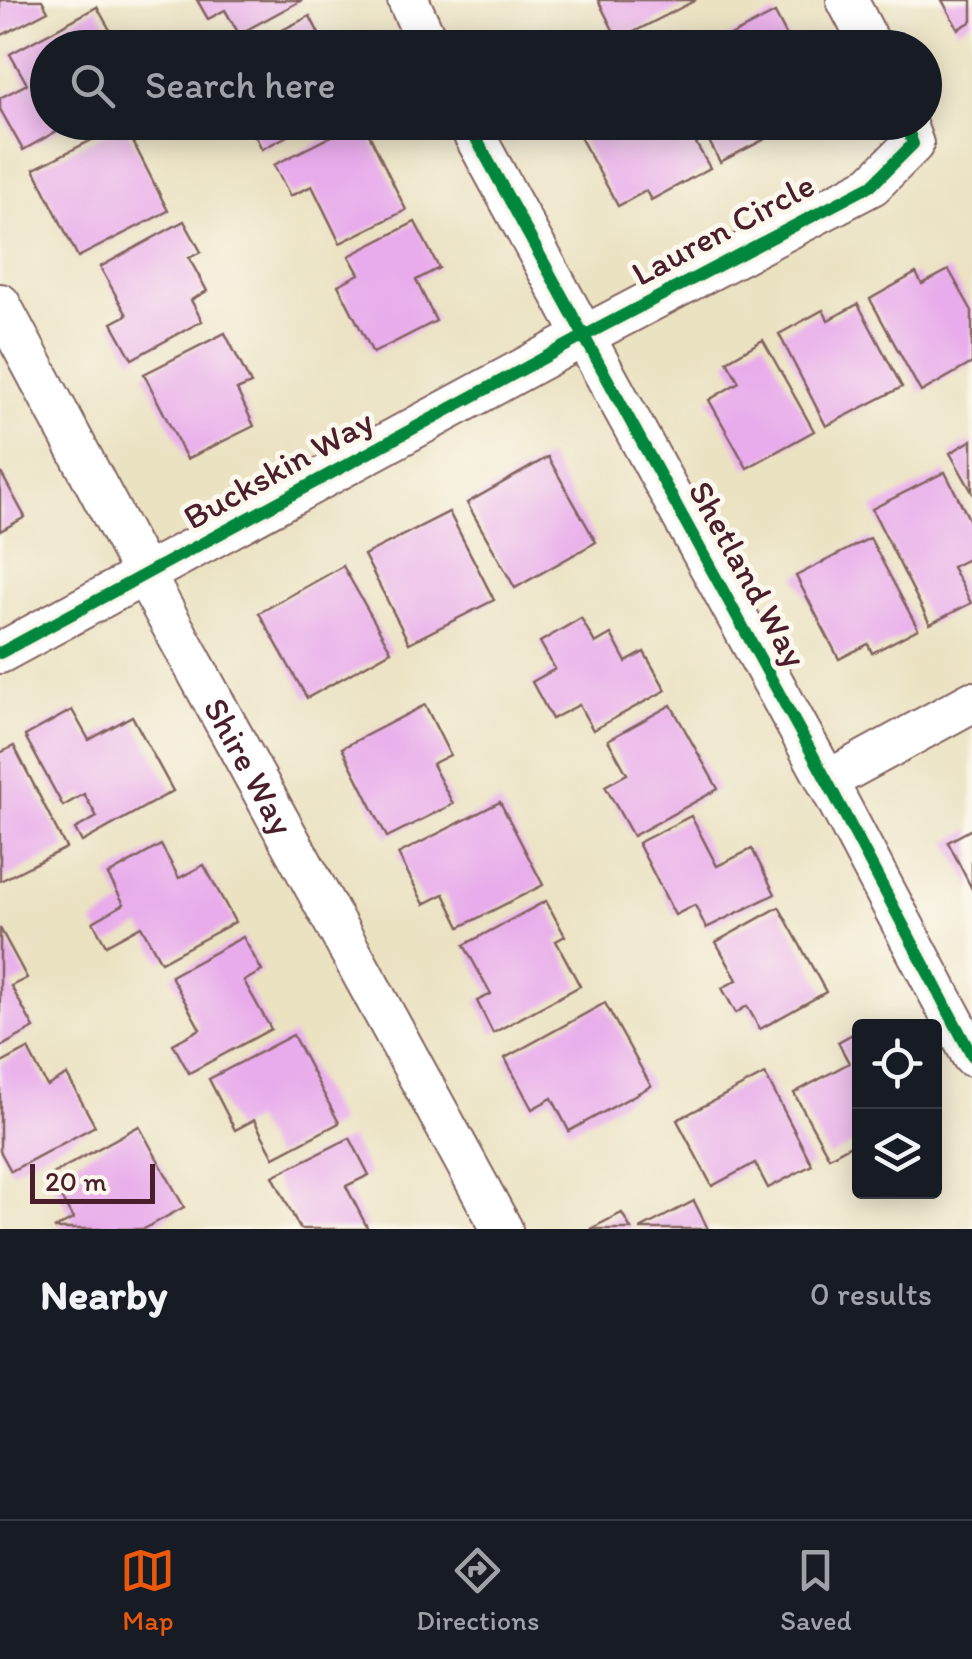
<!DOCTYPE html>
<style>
:root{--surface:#171b24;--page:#242831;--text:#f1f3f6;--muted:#9ea1a6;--line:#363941;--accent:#ea580c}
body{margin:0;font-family:Itim,sans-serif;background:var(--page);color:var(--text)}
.controls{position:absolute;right:30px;bottom:30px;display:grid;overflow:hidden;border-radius:10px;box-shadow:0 5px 25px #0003}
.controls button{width:90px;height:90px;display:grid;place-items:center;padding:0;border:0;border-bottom:2px solid var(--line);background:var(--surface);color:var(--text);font:50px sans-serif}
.scale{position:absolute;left:30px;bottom:25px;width:125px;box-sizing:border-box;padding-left:10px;border:5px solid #4a1f2b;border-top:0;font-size:28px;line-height:35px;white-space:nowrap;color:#4a1f2b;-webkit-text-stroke:8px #fbf7ec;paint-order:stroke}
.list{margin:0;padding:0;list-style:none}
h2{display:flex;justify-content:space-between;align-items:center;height:130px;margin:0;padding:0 40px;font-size:42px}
h2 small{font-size:32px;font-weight:400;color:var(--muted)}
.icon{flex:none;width:55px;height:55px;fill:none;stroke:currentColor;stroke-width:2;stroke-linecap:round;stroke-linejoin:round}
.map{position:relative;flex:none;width:972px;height:1229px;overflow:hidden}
.search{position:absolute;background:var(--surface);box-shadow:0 5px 25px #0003;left:30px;right:30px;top:30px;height:110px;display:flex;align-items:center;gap:25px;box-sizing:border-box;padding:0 35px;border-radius:55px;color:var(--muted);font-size:38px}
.sheet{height:290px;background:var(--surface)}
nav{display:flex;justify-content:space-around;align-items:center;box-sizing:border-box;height:140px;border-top:2px solid var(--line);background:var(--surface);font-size:28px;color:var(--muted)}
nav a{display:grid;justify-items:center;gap:5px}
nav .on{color:var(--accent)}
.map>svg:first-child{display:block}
</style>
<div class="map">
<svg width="972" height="1229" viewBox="0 0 972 1229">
<rect width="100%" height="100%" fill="#fbf7ec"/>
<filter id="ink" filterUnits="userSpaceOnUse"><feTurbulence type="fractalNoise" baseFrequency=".01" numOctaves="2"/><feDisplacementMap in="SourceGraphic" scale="20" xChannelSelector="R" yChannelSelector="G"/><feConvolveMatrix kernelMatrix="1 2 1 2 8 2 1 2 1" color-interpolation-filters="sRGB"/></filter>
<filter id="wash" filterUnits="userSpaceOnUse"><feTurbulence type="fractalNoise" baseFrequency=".0048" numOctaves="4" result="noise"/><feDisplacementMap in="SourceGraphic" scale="40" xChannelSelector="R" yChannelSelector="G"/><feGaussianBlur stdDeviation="2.25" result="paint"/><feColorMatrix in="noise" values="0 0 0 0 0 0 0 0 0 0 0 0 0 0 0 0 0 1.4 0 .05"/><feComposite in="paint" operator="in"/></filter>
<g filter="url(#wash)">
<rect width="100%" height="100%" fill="#ebe2c2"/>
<g id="blocks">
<g fill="#e8abeb">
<path d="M 0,0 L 42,0 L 48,11 L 0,36 Z"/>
<path d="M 197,0 L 302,0 L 239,34 L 225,10 L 208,19 Z"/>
<path d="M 598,0 L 696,0 L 618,40 Z"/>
<path d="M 942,0 L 972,0 L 972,21 L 958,29 Z"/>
<path d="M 97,7 L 120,48 L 48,48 L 48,122 L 73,122 L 23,150 L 0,109 L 0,98 L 27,84 L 10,54 Z"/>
<path d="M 775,13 L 793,48 L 707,48 Z"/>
<path d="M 310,16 L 326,48 L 247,48 Z"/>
<path d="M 248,122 L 314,122 L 262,149 Z"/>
<path d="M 360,122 L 363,122 L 406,210 L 340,243 L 312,186 L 290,196 L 274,165 Z"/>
<path d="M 580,122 L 672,122 L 676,129 L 685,124 L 710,168 L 651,200 L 646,191 L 618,206 L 574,126 Z"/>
<path d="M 699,122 L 771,122 L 777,133 L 720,162 Z"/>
<path d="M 124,124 L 168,211 L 78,257 L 34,169 Z"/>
<path d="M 184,221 L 201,252 L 189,258 L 207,291 L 191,300 L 202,321 L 132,359 L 112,323 L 127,315 L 100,267 Z"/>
<path d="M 415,222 L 439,268 L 416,280 L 436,321 L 373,353 L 338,285 L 359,274 L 349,256 Z"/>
<path d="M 949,270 L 972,311 L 972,363 L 921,392 L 870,299 L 916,273 L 922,284 Z"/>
<path d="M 858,304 L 902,387 L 826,426 L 779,334 L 823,310 L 828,320 Z"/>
<path d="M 225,333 L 251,384 L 237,390 L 254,426 L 187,459 L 144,374 Z"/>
<path d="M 763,340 L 814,431 L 747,468 L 709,400 L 739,382 L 727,361 Z"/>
<path d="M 972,440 L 972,492 L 950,453 Z"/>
<path d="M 548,457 L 596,542 L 515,588 L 467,503 Z"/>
<path d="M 0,471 L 25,517 L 0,531 Z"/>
<path d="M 945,472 L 972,525 L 972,557 L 952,567 L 971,603 L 930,624 L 872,509 Z"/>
<path d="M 449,512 L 494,600 L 409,643 L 364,555 Z"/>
<path d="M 870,538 L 918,629 L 872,653 L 868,644 L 839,659 L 796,576 Z"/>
<path d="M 343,566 L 391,651 L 307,698 L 259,613 Z"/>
<path d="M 581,618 L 595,643 L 611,634 L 626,662 L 644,652 L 666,690 L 593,730 L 579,705 L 552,719 L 532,682 L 555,669 L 540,642 Z"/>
<path d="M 425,705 L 450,755 L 432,764 L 453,804 L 387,837 L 342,748 Z"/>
<path d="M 671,705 L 718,789 L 633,836 L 605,786 L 627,774 L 608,740 Z"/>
<path d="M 72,710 L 89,740 L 132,716 L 173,791 L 82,842 L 75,829 L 97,817 L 84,794 L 63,806 L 25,736 Z"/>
<path d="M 14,746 L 66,848 L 0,881 L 0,753 Z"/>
<path d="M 500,802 L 543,885 L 460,927 L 444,894 L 424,904 L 398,854 Z"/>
<path d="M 691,816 L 717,866 L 752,849 L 775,894 L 706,928 L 695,905 L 675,915 L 638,843 Z"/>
<path d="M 972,829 L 972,889 L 948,842 Z"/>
<path d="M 161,845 L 179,878 L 204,865 L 235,922 L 161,962 L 141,926 L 106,945 L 93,922 L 124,904 L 108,875 Z"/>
<path d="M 546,901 L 565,936 L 556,941 L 580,986 L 493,1033 L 477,1001 L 491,994 L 464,945 Z"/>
<path d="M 779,907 L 826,992 L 760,1029 L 747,1006 L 736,1013 L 722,988 L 737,980 L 716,942 Z"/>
<path d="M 0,928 L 27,978 L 11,986 L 34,1028 L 0,1047 Z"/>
<path d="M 243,937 L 262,971 L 244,981 L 271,1029 L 189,1073 L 173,1044 L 200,1029 L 171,976 Z"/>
<path d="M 605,1003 L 651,1086 L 569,1131 L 552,1098 L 532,1109 L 505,1058 Z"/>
<path d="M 860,1030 L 860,1140 L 829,1157 L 794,1093 L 849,1063 L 838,1042 Z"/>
<path d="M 293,1035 L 339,1123 L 274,1157 L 254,1120 L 235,1130 L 209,1079 Z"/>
<path d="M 28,1049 L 47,1086 L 67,1075 L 95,1126 L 11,1171 L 0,1151 L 0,1064 Z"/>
<path d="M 765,1074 L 812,1165 L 768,1188 L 755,1163 L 712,1186 L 677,1120 Z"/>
<path d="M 139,1126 L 184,1207 L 144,1229 L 54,1229 L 73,1219 L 49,1176 Z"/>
<path d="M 350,1138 L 369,1175 L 346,1186 L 368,1229 L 300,1229 L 273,1176 Z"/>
<path d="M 694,1201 L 708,1229 L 640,1229 Z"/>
<path d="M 622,1213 L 631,1229 L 590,1229 Z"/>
</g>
</g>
</g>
<g filter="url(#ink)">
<use href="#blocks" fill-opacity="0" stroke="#826360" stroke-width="2.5"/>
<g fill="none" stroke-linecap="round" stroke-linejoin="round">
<defs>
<g id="street">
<path d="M 408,0 L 430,48"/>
<path d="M 847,0 L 872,48"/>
<path d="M 467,122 L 827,781 L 972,1056"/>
<path id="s1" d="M 0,304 L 145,576 L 502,1229"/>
<path d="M 0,653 L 584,336 L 872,185 L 913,144 L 905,122"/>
<path d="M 827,781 L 972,702"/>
</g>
</defs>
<use href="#street" stroke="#826360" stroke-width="44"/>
<use href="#street" stroke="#fff" stroke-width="40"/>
<defs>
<g id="cycleway">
<path d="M 467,122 L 827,781 L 972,1056"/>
<path d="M 0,653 L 584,336 L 872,185 L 913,144 L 905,122"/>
</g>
</defs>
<use href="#cycleway" stroke="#fbf7ec" stroke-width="19"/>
<use href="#cycleway" stroke="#00873e" stroke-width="12"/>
</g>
</g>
<g text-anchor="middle" stroke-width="10" stroke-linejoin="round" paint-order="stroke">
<g font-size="35" fill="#4a1f2b" stroke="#fbf7ec">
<text transform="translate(723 229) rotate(-28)" y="12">Lauren Circle</text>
<text transform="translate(278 469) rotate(-29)" y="12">Buckskin Way</text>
<text transform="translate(748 574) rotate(61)" y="12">Shetland Way</text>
<text dy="12" stroke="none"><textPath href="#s1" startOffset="525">Shire Way</textPath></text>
</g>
</g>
</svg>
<div class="controls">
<button><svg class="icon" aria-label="locate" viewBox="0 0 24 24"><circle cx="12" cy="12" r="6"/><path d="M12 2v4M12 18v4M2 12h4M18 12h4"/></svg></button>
<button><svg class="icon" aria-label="layers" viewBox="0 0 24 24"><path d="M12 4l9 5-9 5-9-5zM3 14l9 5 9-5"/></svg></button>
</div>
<div class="scale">20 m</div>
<div class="search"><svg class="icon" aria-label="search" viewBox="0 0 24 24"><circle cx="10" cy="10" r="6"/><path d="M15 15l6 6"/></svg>Search here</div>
</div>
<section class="sheet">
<h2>Nearby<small>0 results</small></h2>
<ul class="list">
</ul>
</section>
<nav>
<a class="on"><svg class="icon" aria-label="map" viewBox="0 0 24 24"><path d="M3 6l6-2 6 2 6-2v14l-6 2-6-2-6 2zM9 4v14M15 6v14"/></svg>Map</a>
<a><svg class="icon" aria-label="directions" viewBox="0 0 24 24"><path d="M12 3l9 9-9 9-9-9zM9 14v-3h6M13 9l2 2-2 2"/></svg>Directions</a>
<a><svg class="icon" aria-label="saved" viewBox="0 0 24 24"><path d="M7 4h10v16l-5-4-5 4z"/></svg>Saved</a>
</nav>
